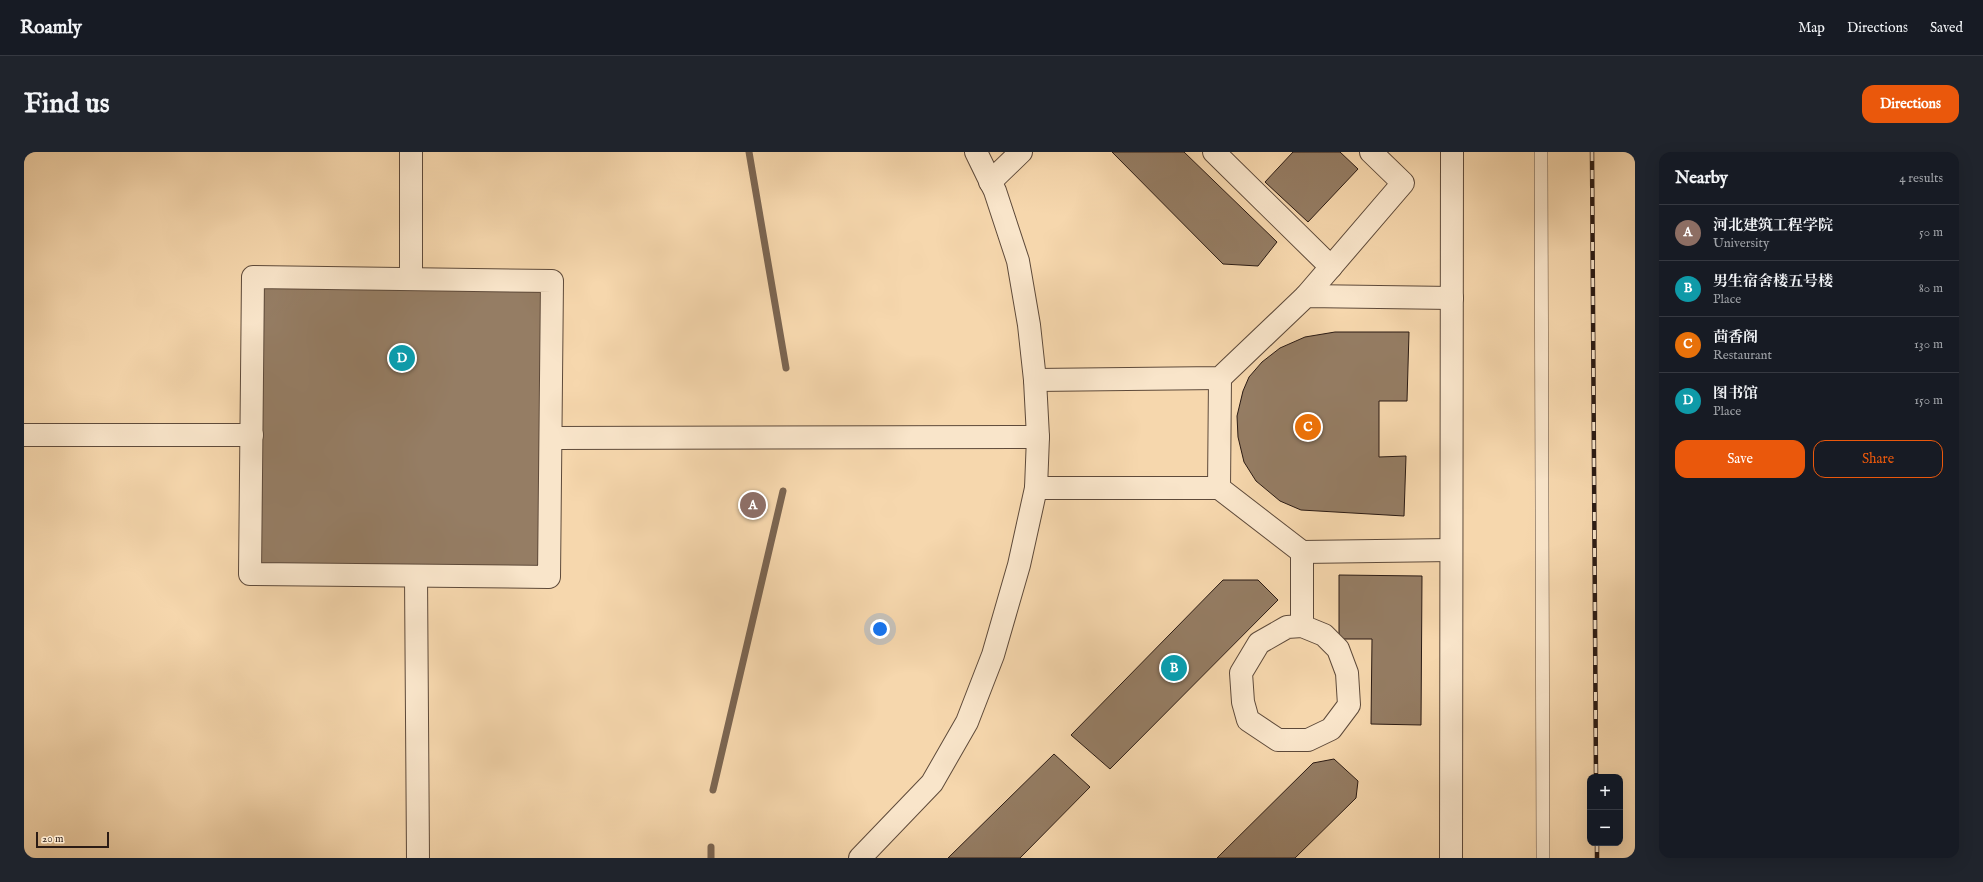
<!DOCTYPE html>
<meta charset="utf-8">
<style>
:root{--surface:#171b24;--page:#20242c;--text:#f1f3f6;--muted:#9ea1a6;--line:#363941;--accent:#ea580c}
body{margin:0;font-family:"IM FELL English","Noto Serif SC",serif;background:var(--page);color:var(--text)}
.controls{position:absolute;right:12px;bottom:12px;display:grid;overflow:hidden;border-radius:8px;box-shadow:0 4px 16px #0002}
.controls button{width:36px;height:36px;display:grid;place-items:center;padding:0;border:0;border-bottom:1px solid var(--line);background:var(--surface);color:var(--text);font:20px sans-serif}
.scale{position:absolute;left:12px;bottom:10px;width:73px;box-sizing:border-box;padding-left:4px;border:2px solid #2b1b14;border-top:0;font-size:11px;line-height:14px;white-space:nowrap;color:#2b1b14;-webkit-text-stroke:3px #f9e5ca;paint-order:stroke}
.you{position:absolute;left:856px;top:477px;width:14px;height:14px;margin:-10px;border:3px solid #fff;border-radius:50%;background:#1a73e8;box-shadow:0 0 0 6px #1a73e833}
.badge{display:grid;place-items:center;width:26px;height:26px;border-radius:50%;background:var(--accent);color:#fff;font-size:13px;font-weight:700}
.pin{position:absolute;translate:-50% -50%;border:2px solid #fff;box-shadow:0 1px 4px #0006}
.list{margin:0;padding:0;list-style:none}
h2{display:flex;justify-content:space-between;align-items:center;height:52px;margin:0;padding:0 16px;font-size:17px}
h2 small{font-size:13px;font-weight:400;color:var(--muted)}
.list li{display:grid;grid-template-columns:26px 1fr auto;gap:12px;align-items:center;box-sizing:border-box;height:56px;padding:0 16px;border-top:1px solid var(--line)}
.list b{display:block;font-size:15px;white-space:nowrap}
.list p{margin:0;font-size:13px;white-space:nowrap;color:var(--muted)}
.list em{font-size:13px;font-style:normal;color:var(--muted)}
.actions{display:flex;gap:8px;padding:12px 16px}
.actions a{flex:1;padding:9px 0;border:1px solid var(--accent);border-radius:12px;text-align:center;font-size:14px;color:var(--accent)}
.actions .main{background:var(--accent);color:#fff}
.map{position:relative;flex:none;width:1611px;height:706px;overflow:hidden;border-radius:12px}
header{display:flex;align-items:center;gap:24px;box-sizing:border-box;height:56px;padding:0 20px;background:var(--surface);border-bottom:1px solid var(--line)}
header strong{font-size:19px}
nav{display:flex;gap:22px;margin-inline-start:auto;font-size:14px}
.intro{display:flex;align-items:center;justify-content:space-between;box-sizing:border-box;height:96px;padding:0 24px}
h1{margin:0;font-size:28px}
.button{padding:10px 18px;border-radius:12px;background:var(--accent);color:#fff;font-size:14px;font-weight:700}
main{display:flex;gap:24px;padding:0 24px}
aside{flex:1;background:var(--surface);border-radius:12px;box-shadow:0 4px 16px #0002}
.map>svg:first-child{display:block}
</style>
<header>
<strong>Roamly</strong>
<nav><a>Map</a><a>Directions</a><a>Saved</a></nav>
</header>
<div class="intro"><h1>Find us</h1><a class="button">Directions</a></div>
<main>
<div class="map">
<svg width="1611" height="706" viewBox="0 0 1611 706">
<rect width="100%" height="100%" fill="#f6d7ad"/>
<filter id="stains"><feTurbulence type="fractalNoise" baseFrequency=".005" numOctaves="4"/><feColorMatrix values="0 0 0 0 .2 0 0 0 0 .09 0 0 0 0 .02 0 0 0 .5 -.17"/></filter>
<radialGradient id="worn" r=".72"><stop offset=".6" stop-color="#630" stop-opacity="0"/><stop offset="1" stop-color="#630" stop-opacity=".3"/></radialGradient>
<g fill="none" stroke-linecap="round" stroke-linejoin="round">
<g stroke="#7b6551" stroke-width="7">
<path d="M 725,0 L 762,216"/>
<path d="M 689,638 L 759,339"/>
<path d="M 687,706 L 687,695"/>
</g>
</g>
<g fill="#957d64" stroke="#2b1b14">
<path d="M 1088,0 L 1160,0 L 1253,90 L 1234,114 L 1199,112 Z"/>
<path d="M 1269,0 L 1316,0 L 1334,17 L 1284,70 L 1241,30 Z"/>
<path d="M 229,125 L 528,129 L 525,425 L 226,422 Z"/>
<path d="M 1311,180 L 1385,180 L 1383,249 L 1355,249 L 1355,305 L 1382,304 L 1380,364 L 1277,358 L 1256,349 L 1232,329 L 1220,310 L 1214,285 L 1213,264 L 1219,239 L 1225,225 L 1238,210 L 1256,196 L 1281,185 Z"/>
<path d="M 1315,423 L 1398,424 L 1397,573 L 1347,572 L 1348,487 L 1315,487 Z"/>
<path d="M 1199,428 L 1234,428 L 1254,448 L 1086,617 L 1047,583 Z"/>
<path d="M 1030,602 L 1066,635 L 996,706 L 924,706 Z"/>
<path d="M 1310,607 L 1334,629 L 1332,646 L 1271,706 L 1193,706 L 1289,611 Z"/>
</g>
<g fill="none" stroke-linecap="round" stroke-linejoin="round">
<defs>
<path id="service" d="M 1517,0 L 1519,706"/>
<g id="minor">
<path d="M 1190,0 L 1307,115"/>
<path d="M 966,30 L 997,0"/>
<path d="M 229,125 L 528,129 L 525,425 L 226,422 Z"/>
<path d="M 387,127 L 387,0"/>
<path d="M 1282,144 L 1379,31 L 1347,0"/>
<path d="M 1196,226 L 1195,336 L 1278,400 L 1427,398"/>
<path d="M 1011,228 L 1196,226 L 1282,144 L 1428,146"/>
<path d="M 0,283 L 228,283"/>
<path d="M 528,286 L 1014,285"/>
<path d="M 1012,336 L 1195,336"/>
<path d="M 1278,400 L 1278,474 L 1263,475 L 1235,491 L 1217,521 L 1219,550 L 1224,568 L 1254,588 L 1284,588 L 1307,577 L 1325,553 L 1323,521 L 1314,497 L 1300,483 L 1278,474"/>
<path d="M 392,424 L 394,706"/>
<path d="M 836,706 L 908,631 L 943,570 L 969,503 L 995,413 L 1012,336 L 1014,285 L 1011,228 L 1005,173 L 994,109 L 971,39 L 952,0"/>
<path d="M 1427,706 L 1428,0"/>
</g>
</defs>
<use href="#service" stroke="#5e4a3a" stroke-width="14"/>
<use href="#minor" stroke="#5e4a3a" stroke-width="24"/>
<use href="#service" stroke="#f9e5ca" stroke-width="13"/>
<use href="#minor" stroke="#f9e5ca" stroke-width="22"/>
<defs>
<g id="rail">
<path d="M 1568,0 L 1572,625"/>
<path d="M 1573,691 L 1573,706"/>
</g>
</defs>
<use href="#rail" stroke="#2b1b14" stroke-width="4.5"/>
<use href="#rail" stroke="#f9e5ca" stroke-width="3" stroke-dasharray="9" stroke-linecap="butt"/>
</g>
<rect width="100%" height="100%" filter="url(#stains)"/>
<rect width="100%" height="100%" fill="url(#worn)"/>
</svg>
<div class="controls">
<button>+</button>
<button>−</button>
</div>
<div class="scale">20 m</div>
<div class="you"></div>
<div class="pin badge" style="left:729px;top:353px;background:#8d6e63">A</div>
<div class="pin badge" style="left:1150px;top:516px;background:#0f9aa8">B</div>
<div class="pin badge" style="left:1284px;top:275px;background:#e8710a">C</div>
<div class="pin badge" style="left:378px;top:206px;background:#0f9aa8">D</div>
</div>
<aside>
<h2>Nearby<small>4 results</small></h2>
<ul class="list">
<li><span class="badge" style="background:#8d6e63">A</span><div><b>河北建筑工程学院</b><p>University</p></div><em>50 m</em></li>
<li><span class="badge" style="background:#0f9aa8">B</span><div><b>男生宿舍楼五号楼</b><p>Place</p></div><em>80 m</em></li>
<li><span class="badge" style="background:#e8710a">C</span><div><b>茴香阁</b><p>Restaurant</p></div><em>130 m</em></li>
<li><span class="badge" style="background:#0f9aa8">D</span><div><b>图书馆</b><p>Place</p></div><em>150 m</em></li>
</ul>
<div class="actions"><a class="main">Save</a><a>Share</a></div>
</aside>
</main>
